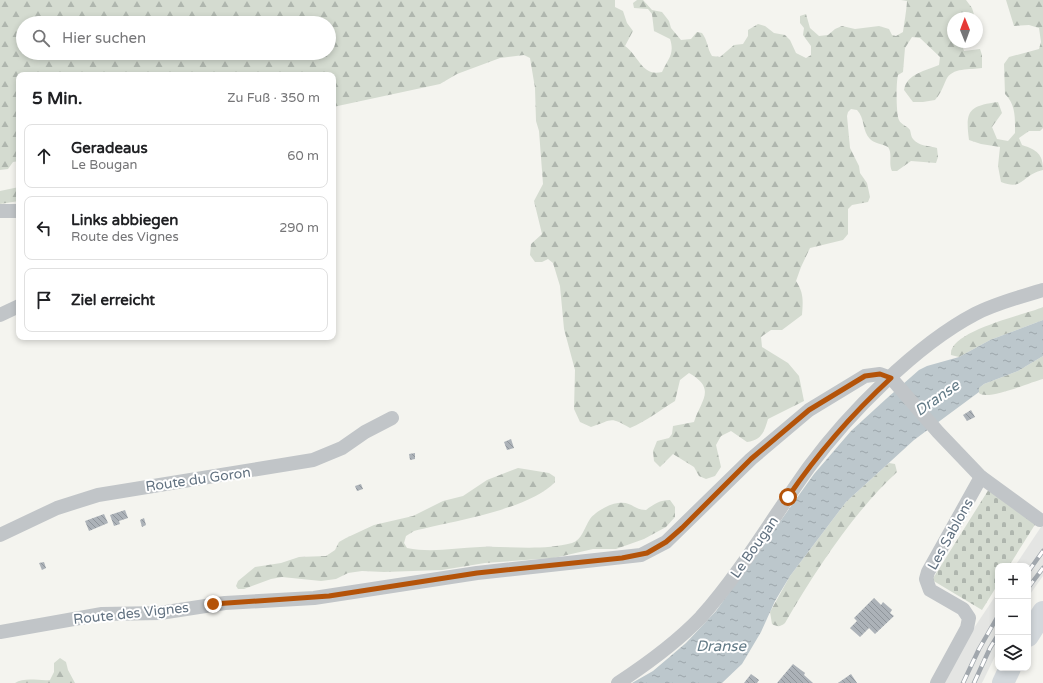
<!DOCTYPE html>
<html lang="de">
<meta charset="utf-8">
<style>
:root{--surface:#fff;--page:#f2f2f2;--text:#202124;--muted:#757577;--line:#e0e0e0}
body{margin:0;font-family:"Varela Round",sans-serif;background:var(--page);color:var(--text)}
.controls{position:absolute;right:12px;bottom:12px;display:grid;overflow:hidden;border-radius:8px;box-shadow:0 2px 6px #0003}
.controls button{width:36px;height:36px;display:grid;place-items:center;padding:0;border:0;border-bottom:1px solid var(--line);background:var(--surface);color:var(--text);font:20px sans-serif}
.compass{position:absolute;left:947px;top:12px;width:36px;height:36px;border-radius:50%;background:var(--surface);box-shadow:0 2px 6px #0003;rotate:359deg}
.stop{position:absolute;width:12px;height:12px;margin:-9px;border:3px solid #b45309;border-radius:50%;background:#fff}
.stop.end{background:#b45309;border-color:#fff;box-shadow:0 1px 4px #0008}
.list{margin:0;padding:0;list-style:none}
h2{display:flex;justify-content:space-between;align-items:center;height:52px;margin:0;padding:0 16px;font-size:17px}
h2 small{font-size:13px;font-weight:400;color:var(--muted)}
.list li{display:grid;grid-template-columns:26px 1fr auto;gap:12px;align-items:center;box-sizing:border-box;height:64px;margin:0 8px 8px;padding:0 8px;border:1px solid var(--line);border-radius:8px}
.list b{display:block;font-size:15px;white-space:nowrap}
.list p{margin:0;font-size:13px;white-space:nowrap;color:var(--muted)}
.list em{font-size:13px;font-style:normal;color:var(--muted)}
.icon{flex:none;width:22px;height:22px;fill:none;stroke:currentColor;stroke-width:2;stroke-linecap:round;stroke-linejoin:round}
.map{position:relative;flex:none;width:1043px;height:683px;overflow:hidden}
.search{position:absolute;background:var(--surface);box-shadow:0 2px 6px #0003;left:16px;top:16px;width:320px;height:44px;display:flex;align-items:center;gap:10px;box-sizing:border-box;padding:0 14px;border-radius:22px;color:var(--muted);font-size:15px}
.panel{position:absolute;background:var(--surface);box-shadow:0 2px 6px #0003;left:16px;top:72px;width:320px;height:268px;border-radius:8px}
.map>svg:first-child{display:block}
</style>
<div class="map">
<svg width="1043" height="683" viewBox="0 0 1043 683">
<defs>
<pattern id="forest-firs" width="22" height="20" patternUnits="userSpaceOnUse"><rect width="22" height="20" fill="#d4dbd0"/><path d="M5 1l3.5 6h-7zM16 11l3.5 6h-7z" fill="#afb6ae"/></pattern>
<pattern id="cemetery-stones" width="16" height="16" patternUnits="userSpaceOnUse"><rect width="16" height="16" fill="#d4dbd0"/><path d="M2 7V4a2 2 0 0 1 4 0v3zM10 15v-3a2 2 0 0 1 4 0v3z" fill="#afb6ae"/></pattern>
<pattern id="water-ripples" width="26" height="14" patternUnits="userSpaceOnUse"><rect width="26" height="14" fill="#bcc7cc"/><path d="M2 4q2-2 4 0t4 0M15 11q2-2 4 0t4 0" fill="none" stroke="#9ca6ab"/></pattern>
<pattern id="building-back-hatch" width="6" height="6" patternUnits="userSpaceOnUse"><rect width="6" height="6" fill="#acb2b8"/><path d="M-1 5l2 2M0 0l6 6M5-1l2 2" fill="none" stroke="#8f959b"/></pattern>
</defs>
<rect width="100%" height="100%" fill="#f4f4ef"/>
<g fill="#e4e5e3">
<path d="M 1043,524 L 1043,576 L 1028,597 L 1028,566 L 1015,566 Z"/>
<path d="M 998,592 L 998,650 L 982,683 L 943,683 L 964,643 Z"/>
</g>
<g fill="url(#forest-firs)" fill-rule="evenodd">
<path d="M 0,0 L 615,0 L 615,7 L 623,11 L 627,23 L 633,31 L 625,46 C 639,56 642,77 662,72 C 668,59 675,54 670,39 L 654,31 L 652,14 L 648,9 L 634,8 L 633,3 L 637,0 L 643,0 L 652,10 L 662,12 L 669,21 L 671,28 L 681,40 L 691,39 L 697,32 L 702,33 C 708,41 707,48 712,56 L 720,57 L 734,45 L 743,44 L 748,36 L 748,30 L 758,24 L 765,26 L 774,33 L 785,35 L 790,40 L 796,53 L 806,58 L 811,55 L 811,46 L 803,35 L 804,28 L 800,23 L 800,16 L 806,14 L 810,28 L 819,36 L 828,35 L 835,29 L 842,26 L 855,29 L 879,26 L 889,29 L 892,35 L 896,36 L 903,32 C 904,26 907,6 907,1 L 901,0 L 966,0 L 972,8 L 975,18 L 953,18 L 953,42 L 964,42 L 962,45 L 964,51 L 980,49 L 982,55 L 982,68 C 970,70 952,67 946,80 C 943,87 941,93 935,100 L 923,102 L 913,102 L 904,90 C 907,73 926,71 939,65 L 940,57 L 920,38 L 912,37 L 905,48 L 903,72 L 898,75 C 896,82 896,114 899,120 C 901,125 908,126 910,130 C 911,133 911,137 913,139 C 918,146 930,146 937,148 L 938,157 L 936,163 L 911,161 L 897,171 L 892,171 C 888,163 893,154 888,147 C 883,144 873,143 870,139 C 862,131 865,118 857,110 L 851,109 L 848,112 L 847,116 L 850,148 L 859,166 L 860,173 L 867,183 L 870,197 L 868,202 L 852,205 L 848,209 L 848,234 L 843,240 L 810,248 L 801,267 L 796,281 C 804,293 803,301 802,315 L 782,330 L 771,330 L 761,337 L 762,347 L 788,363 L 799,376 L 804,401 L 768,419 C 764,433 761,440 747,442 L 731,431 L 721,436 L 716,445 L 721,467 L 715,476 L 706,479 L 699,476 L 694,467 L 673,454 L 660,467 L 654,461 L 653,451 L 657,441 L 669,438 L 672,434 L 673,426 L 694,422 C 701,400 717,389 689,373 L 680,380 L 675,401 C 660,410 647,421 630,428 C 609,416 613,420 591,427 L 580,422 L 574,409 L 575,370 L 564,329 L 560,286 L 553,263 L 548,259 L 542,262 L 535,262 L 530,255 L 531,244 L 542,234 L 534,201 L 543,184 L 539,131 L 536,121 L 535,88 L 530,58 L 524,55 L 500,58 L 457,74 L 440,84 L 333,107 L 333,75 L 19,75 L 19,161 L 13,162 L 8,169 L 0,170 ZM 23,23 L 329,23 L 329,53 L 23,53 Z"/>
<path d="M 1006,0 L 1043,0 L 1043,128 L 1040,131 L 1029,131 L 1019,138 L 1022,145 C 1037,150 1043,154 1043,170 C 1021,175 1024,191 1001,182 L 998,166 L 1000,147 L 981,144 L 969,140 C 965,110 969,106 998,102 L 1002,113 L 992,127 L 997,139 L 1008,141 L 1015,133 C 1015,118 1016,105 1005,94 L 1004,64 L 1009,57 L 1039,49 L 1041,42 L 1039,28 L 1029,25 L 1014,26 Z"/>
<path d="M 19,187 L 19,201 L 0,204 L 0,191 Z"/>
<path d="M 1043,307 L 1043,320 L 990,340 L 959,357 L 951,355 C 948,331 1025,315 1043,307 Z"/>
<path d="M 1043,356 L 1043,379 C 1031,382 987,401 979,393 L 979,388 L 984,384 L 1018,371 Z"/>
<path d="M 889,463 L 895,464 L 897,472 C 852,514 816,570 785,623 C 780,627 778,627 772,624 L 770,612 L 790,576 L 846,502 Z"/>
<path d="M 518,468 L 549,473 L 555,477 L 555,482 C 529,510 452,521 414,531 L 406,536 L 404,543 L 407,548 C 431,553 455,548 480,547 C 510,546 542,551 572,543 C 582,540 584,528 590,519 C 595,512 609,504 618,503 C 632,501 634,510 646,510 C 654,504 660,500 670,500 L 675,507 L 675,517 L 666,527 L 644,539 L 616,549 L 593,549 L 554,558 L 485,563 L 442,570 L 384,572 L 362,571 L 348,573 L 336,579 L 321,581 L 282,577 L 271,579 L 244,589 L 238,589 L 236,586 L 238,581 L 255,567 L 281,563 L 299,557 L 326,556 L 335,550 L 339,542 L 346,538 L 374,525 L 413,516 L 443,501 L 463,496 L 487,480 Z"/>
<path d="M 60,658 L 66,662 L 68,670 L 75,683 L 15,683 C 24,677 39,681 50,680 L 54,672 L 54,663 Z"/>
</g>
<path fill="url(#cemetery-stones)" d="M 989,489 L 1036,523 L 1009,566 L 998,566 L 998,584 L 982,610 L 932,580 Z"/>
<path fill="url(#water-ripples)" d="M 1043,320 L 1043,356 L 1018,371 L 984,384 L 979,388 L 979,392 L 914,440 L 846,502 L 790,576 L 775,601 L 761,632 L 742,664 L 722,683 L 632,683 L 653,671 L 686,643 L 716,611 L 814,474 L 851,431 L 886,399 L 919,370 L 927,366 L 959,357 L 990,340 Z"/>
<g fill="url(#building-back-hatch)">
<path d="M 971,410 L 975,417 L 967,421 L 963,415 Z"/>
<path d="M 511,439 L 514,448 L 507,450 L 504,442 Z"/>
<path d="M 415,453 L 415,459 L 410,460 L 409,454 Z"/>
<path d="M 361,484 L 363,489 L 357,491 L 355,486 Z"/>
<path d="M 125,510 L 128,518 L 119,521 L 120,524 L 114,526 L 110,515 Z"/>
<path d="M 104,514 L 108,523 L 89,531 L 85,521 Z"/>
<path d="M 144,518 L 146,525 L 142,527 L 140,520 Z"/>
<path d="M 44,562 L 46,568 L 42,570 L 39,563 Z"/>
<path d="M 874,598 L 881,605 L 883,602 L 892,610 L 890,613 L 894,616 L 875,634 L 869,628 L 860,637 L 850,628 L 857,621 L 854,618 Z"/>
<path d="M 793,664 L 805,673 L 804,675 L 813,683 L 777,683 Z"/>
<path d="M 751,674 L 759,680 L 757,683 L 744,683 Z"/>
<path d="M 851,674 L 857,683 L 838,683 Z"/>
</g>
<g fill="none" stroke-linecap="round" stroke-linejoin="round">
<g stroke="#c1c5c8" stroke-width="14">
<path d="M 0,211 L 19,211"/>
<path d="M 0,315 L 19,306"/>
<path d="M 0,535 L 57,508 L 98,495 L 313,460 L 342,448 L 365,432 L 392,418"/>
<path d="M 0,632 L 102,614 L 160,613 L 225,603 L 314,598 L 477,573 L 641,555 L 666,542 L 751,459 L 809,410 L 865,376 L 880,374 L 891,378 L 938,432 L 981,477 L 1040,520"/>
<path d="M 618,683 C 647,664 677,642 701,617 C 742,571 773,517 809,467 C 848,414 916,345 975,314 C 996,303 1020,297 1043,290"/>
<path d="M 937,683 L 967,628 L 969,618 L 963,609 L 930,590 L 926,579 L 928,572 L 981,477"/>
</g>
<g stroke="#d3d8dc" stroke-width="22">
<path d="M 1028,636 L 1043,612"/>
<path d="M 1003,683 L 1010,668"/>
</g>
<defs>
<g id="rail">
<path d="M 1028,572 L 1043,551"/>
<path d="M 1028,588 L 1043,568"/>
<path d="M 963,683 L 979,649 L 998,616"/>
<path d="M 974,683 L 990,648 L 998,635"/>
</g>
</defs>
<use href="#rail" stroke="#a1a7ad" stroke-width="4.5"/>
<use href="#rail" stroke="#fff" stroke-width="3" stroke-dasharray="9" stroke-linecap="butt"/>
</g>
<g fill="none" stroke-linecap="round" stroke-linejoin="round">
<path stroke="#b45309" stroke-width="5" d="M 213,604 L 329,596 L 477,573 L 622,558 L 647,553 L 666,542 L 682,528 L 751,459 L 809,410 L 865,376 L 880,374 L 891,378 C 852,414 818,453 788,497"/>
</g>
<g text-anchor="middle" stroke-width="4" stroke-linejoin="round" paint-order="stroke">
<g font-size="14" fill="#627281" stroke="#fff">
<text transform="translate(198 479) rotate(-8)" y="5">Route du Goron</text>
<text transform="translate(950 534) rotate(-61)" y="5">Les Sablons</text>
<text transform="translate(754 547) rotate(-55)" y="5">Le Bougan</text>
<text transform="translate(131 613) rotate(-6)" y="5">Route des Vignes</text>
</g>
<g font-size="15" font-style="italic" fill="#627a86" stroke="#fff">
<text transform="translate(937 398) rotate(-35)" y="5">Dranse</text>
<text x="721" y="651">Dranse</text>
</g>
</g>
</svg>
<div class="controls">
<button>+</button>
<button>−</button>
<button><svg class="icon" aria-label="layers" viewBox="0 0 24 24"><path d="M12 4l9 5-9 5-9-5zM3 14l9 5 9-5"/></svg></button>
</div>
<svg class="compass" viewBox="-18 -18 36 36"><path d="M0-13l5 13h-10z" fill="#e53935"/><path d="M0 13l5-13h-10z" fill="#757577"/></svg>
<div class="stop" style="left:788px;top:497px"></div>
<div class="stop end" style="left:213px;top:604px"></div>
<div class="search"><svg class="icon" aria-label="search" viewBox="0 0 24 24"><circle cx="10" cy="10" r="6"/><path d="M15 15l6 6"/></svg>Hier suchen</div>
<section class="panel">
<h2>5 Min.<small>Zu Fuß · 350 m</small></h2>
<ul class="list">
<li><svg class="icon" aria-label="ahead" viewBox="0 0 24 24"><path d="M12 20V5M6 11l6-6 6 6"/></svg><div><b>Geradeaus</b><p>Le Bougan</p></div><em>60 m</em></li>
<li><svg class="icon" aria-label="left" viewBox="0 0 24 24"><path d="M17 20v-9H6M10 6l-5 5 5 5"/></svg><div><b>Links abbiegen</b><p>Route des Vignes</p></div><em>290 m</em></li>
<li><svg class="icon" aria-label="arrive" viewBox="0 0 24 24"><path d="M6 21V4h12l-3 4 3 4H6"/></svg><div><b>Ziel erreicht</b></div></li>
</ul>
</section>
</div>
